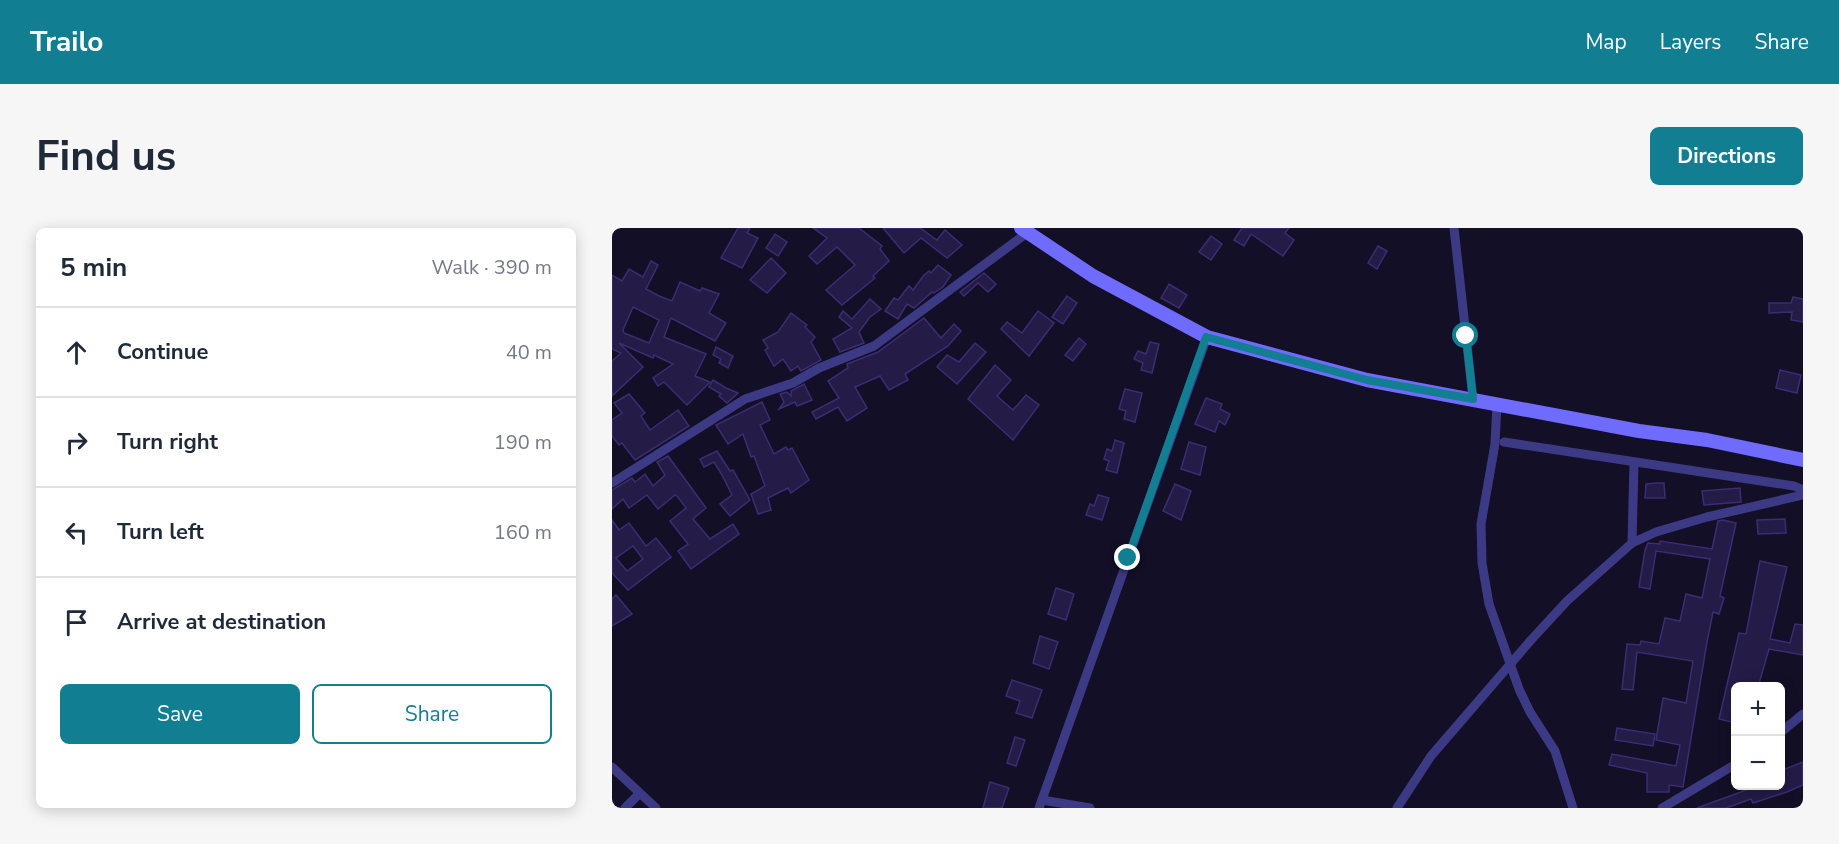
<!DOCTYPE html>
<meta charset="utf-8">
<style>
:root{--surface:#fff;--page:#f6f6f7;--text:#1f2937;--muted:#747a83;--line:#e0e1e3;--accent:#117e91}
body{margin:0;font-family:"Nunito Sans",sans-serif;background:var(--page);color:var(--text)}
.controls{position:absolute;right:18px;bottom:18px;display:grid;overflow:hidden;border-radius:9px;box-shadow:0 3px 15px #0003}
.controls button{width:54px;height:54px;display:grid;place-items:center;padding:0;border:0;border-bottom:2px solid var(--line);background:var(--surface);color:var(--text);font:30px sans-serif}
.stop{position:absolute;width:18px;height:18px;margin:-14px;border:4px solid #117e91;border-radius:50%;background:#fff}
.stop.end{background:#117e91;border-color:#fff;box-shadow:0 2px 6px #0008}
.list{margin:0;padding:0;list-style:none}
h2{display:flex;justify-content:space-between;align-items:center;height:78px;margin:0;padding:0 24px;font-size:26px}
h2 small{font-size:20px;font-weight:400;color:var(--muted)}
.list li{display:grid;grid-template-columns:39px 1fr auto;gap:18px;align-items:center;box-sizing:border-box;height:90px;padding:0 24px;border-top:2px solid var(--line)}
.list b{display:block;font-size:22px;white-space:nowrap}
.list em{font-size:20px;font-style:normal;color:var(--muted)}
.actions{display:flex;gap:12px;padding:18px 24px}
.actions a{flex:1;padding:14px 0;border:2px solid var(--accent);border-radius:9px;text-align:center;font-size:21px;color:var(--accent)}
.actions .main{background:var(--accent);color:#fff}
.icon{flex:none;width:33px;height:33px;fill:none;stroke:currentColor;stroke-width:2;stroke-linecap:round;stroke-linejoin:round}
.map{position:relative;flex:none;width:1191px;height:580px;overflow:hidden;border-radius:9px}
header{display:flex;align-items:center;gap:36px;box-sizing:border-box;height:84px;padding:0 30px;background:var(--accent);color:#fff}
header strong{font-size:28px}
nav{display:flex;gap:33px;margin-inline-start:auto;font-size:21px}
.intro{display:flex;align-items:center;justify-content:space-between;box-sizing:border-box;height:144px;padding:0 36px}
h1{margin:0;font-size:42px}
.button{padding:15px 27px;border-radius:9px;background:var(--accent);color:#fff;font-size:21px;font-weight:700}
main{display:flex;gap:36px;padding:0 36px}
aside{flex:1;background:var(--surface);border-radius:9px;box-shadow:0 3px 15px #0003}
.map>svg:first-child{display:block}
</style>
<header>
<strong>Trailo</strong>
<nav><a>Map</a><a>Layers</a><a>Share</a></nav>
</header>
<div class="intro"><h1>Find us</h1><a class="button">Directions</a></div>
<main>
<aside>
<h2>5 min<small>Walk · 390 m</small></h2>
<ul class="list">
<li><svg class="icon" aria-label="ahead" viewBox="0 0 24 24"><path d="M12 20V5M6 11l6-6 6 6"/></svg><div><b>Continue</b></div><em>40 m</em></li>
<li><svg class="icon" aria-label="right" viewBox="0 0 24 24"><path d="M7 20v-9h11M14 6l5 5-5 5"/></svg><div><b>Turn right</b></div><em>190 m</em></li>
<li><svg class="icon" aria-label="left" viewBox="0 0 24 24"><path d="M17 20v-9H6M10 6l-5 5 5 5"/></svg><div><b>Turn left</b></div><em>160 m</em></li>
<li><svg class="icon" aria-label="arrive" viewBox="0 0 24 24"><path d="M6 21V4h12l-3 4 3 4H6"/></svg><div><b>Arrive at destination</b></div></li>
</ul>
<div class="actions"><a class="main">Save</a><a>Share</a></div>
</aside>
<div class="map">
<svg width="1191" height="580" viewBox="0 0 1191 580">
<rect width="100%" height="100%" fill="#130f26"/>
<g fill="#241b47" stroke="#3b2d73" stroke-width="1.5" fill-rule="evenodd">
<path d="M 126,0 L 138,0 L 135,5 L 146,10 L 130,40 L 109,30 Z"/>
<path d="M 201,0 L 247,0 L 270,18 L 268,21 L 277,33 L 261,48 L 263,50 L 230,77 L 214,62 L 243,37 L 225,19 L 205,36 L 197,28 L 215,10 Z"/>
<path d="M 271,0 L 308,0 L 325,12 L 333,2 L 350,17 L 335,30 L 309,10 L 292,25 Z"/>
<path d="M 630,0 L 677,0 L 673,5 L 682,12 L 671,28 L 639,6 L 632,18 L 622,12 Z"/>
<path d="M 163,6 L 175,14 L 166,28 L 154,20 Z"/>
<path d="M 599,8 L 610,16 L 599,32 L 587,24 Z"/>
<path d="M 766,18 L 775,23 L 765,41 L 756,35 Z"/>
<path d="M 159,30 L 174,45 L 155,65 L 138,52 Z"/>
<path d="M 39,33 L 46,37 L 34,61 L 47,68 L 60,73 L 68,54 L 88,63 L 90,60 L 107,66 L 97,85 L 114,95 L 103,113 L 59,90 L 52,109 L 94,126 L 83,148 L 98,154 L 75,177 L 52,154 L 46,158 L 41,150 L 61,136 L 42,127 L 41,130 L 7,115 L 31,139 L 0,168 L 0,133 L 9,125 L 0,121 L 0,47 L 10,53 L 17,41 L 31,49 ZM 21,79 L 47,92 L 37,115 L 12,105 L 11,102 Z"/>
<path d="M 326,37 L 339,47 L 331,59 L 322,65 L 320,64 L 302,80 L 295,76 L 286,91 L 273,83 L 282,70 L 286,72 L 297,58 L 301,62 L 312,47 L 317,43 L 319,45 Z"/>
<path d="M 372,45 L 384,56 L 376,64 L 366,55 L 352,68 L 348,64 Z"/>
<path d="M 557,56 L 575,67 L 567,80 L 549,70 Z"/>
<path d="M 455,68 L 465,75 L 451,96 L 440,89 Z"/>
<path d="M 1181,69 L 1191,71 L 1191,94 L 1179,92 L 1180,84 L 1157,85 L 1157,75 L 1179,75 Z"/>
<path d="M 258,71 L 269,81 L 258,89 L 247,104 L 252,115 L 228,124 L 221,111 L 240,100 L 227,89 L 231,83 L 240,91 Z"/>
<path d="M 426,83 L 442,95 L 417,128 L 389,101 L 395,94 L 410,105 Z"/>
<path d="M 179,85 L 195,97 L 193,99 L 203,109 L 199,114 L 209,132 L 189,143 L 186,138 L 179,143 L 171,131 L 162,138 L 153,122 L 156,120 L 151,112 L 166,104 Z"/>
<path d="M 312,90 L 329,110 L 342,96 L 349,103 L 336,118 L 293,146 L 296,152 L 277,162 L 268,148 L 243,159 L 255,180 L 235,193 L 226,179 L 204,191 L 200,184 L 227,170 L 216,153 L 236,140 L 235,136 L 266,124 Z"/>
<path d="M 467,110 L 474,116 L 461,133 L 453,127 Z"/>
<path d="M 538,114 L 547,116 L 540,145 L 529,142 L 531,135 L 522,131 L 526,123 L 534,126 Z"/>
<path d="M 363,115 L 374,124 L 345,156 L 325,139 L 335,127 L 347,134 Z"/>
<path d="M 104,119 L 121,128 L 116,140 L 107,135 L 109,131 L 101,127 Z"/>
<path d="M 383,137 L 399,152 L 385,168 L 401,182 L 414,167 L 427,177 L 401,212 L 356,171 Z"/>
<path d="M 1168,142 L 1189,147 L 1185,165 L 1164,160 Z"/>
<path d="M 101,152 L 114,160 L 126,165 L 115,175 L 107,168 L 109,166 L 97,159 Z"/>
<path d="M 192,156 L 200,172 L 185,178 L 183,174 L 167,181 L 172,174 L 168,166 L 175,164 L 179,168 L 179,163 Z"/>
<path d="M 513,161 L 530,165 L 523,194 L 512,191 L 514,183 L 507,181 Z"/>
<path d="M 17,166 L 33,185 L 29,188 L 38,202 L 66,182 L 77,198 L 23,232 L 10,215 L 7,217 L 0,208 L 0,192 L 10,185 L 2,175 Z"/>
<path d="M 594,170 L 610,176 L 608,181 L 618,186 L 613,197 L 607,193 L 603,204 L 583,196 Z"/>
<path d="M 150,174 L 158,192 L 148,197 L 162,226 L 174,219 L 176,222 L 180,220 L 197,252 L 179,265 L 176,260 L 156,270 L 159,282 L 146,286 L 139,266 L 153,258 L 142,228 L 139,229 L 131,206 L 116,216 L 104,197 Z"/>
<path d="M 503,212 L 512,215 L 505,245 L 494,242 L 497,233 L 492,231 L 495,221 L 500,223 Z"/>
<path d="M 577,214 L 594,219 L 588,247 L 569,241 Z"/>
<path d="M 105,223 L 118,243 L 121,242 L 138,272 L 118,288 L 108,276 L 120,267 L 110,247 L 102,234 L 92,239 L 88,231 Z"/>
<path d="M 56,228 L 94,280 L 81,291 L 98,311 L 121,296 L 127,306 L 79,341 L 66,323 L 76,316 L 58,293 L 74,280 L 66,269 L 63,267 L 46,281 L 35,267 L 17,280 L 11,271 L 0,281 L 0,262 L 20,250 L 23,254 L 33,246 L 41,258 L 53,247 L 45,234 Z"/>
<path d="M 1044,255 L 1052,255 L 1053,270 L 1033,270 L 1034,256 Z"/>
<path d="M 563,256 L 579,263 L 569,292 L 551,283 Z"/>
<path d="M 1128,260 L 1129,274 L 1092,277 L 1090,263 Z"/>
<path d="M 486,267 L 497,270 L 490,292 L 474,287 L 478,276 L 482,278 Z"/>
<path d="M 1173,291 L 1174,305 L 1146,306 L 1145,292 Z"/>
<path d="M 0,292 L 7,302 L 17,295 L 34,318 L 44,310 L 59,329 L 16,362 L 0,345 ZM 21,318 L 31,331 L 15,343 L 4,330 Z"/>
<path d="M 1111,292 L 1124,295 L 1108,368 L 1112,370 L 1107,386 L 1101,384 L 1095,414 L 1071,559 L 1057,557 L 1057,564 L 1035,564 L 1035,545 L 997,537 L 1000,526 L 1064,538 L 1068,517 L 1044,512 L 1051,470 L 1074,475 L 1081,433 L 1025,424 L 1021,462 L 1010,461 L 1015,416 L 1028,417 L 1029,413 L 1047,416 L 1053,390 L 1068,393 L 1074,366 L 1090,370 L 1098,331 L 1044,323 L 1038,361 L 1027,359 L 1033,322 L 1036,315 L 1048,316 L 1048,313 L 1100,321 L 1106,293 Z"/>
<path d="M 1148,333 L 1175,339 L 1158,411 L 1178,415 L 1183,396 L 1191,397 L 1191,427 L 1157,421 L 1146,459 L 1124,459 L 1124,495 L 1107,491 L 1127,405 L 1134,406 Z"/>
<path d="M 444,360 L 462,366 L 454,392 L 436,386 Z"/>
<path d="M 4,367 L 20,386 L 0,398 L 0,371 Z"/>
<path d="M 428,408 L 446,414 L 437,441 L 421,435 Z"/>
<path d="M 400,452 L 430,462 L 420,490 L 404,485 L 408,473 L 394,468 Z"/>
<path d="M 1005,500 L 1043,506 L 1041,518 L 1003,512 Z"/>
<path d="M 403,509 L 413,512 L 404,538 L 395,535 Z"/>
<path d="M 1191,534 L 1191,557 L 1175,564 L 1141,575 L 1139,571 L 1114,580 L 1085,580 L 1137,561 L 1136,558 L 1168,558 L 1168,543 Z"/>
<path d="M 378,554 L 397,560 L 390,580 L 371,580 Z"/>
</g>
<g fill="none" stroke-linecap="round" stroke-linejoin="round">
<g stroke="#3d3a85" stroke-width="9">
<path d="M 842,0 L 861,171"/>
<path d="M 885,175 L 883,216 L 869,296 L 870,335 L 877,376 L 907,461 L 918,484 L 943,523 L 961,580"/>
<path d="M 892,214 L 1182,258 L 1191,262"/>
<path d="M 0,255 L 133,171 L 181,155 L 207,140 L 262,118 L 415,5"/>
<path d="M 1020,315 L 1022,235"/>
<path d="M 1168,505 L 1191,486"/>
<path d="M 0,539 L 44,580"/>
<path d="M 430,572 L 478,580"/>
<path d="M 13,580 L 27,566"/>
<path d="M 427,580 L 595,109"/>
<path d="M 785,580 L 819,528 L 919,412 L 955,373 L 1020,315 L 1044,304 L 1095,289 L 1191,267"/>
<path d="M 1050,580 L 1124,536"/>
</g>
<path stroke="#6f6bff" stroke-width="14" d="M 409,0 L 481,48 L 595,109 L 755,152 L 1027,203 L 1095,212 L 1191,232"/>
</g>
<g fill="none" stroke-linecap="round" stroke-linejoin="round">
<path stroke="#117e91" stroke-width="8" d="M 516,330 L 594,109 L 755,152 L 861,171 L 854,108"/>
</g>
</svg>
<div class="controls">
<button>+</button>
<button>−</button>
</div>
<div class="stop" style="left:854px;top:108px"></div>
<div class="stop end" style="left:516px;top:330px"></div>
</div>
</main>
